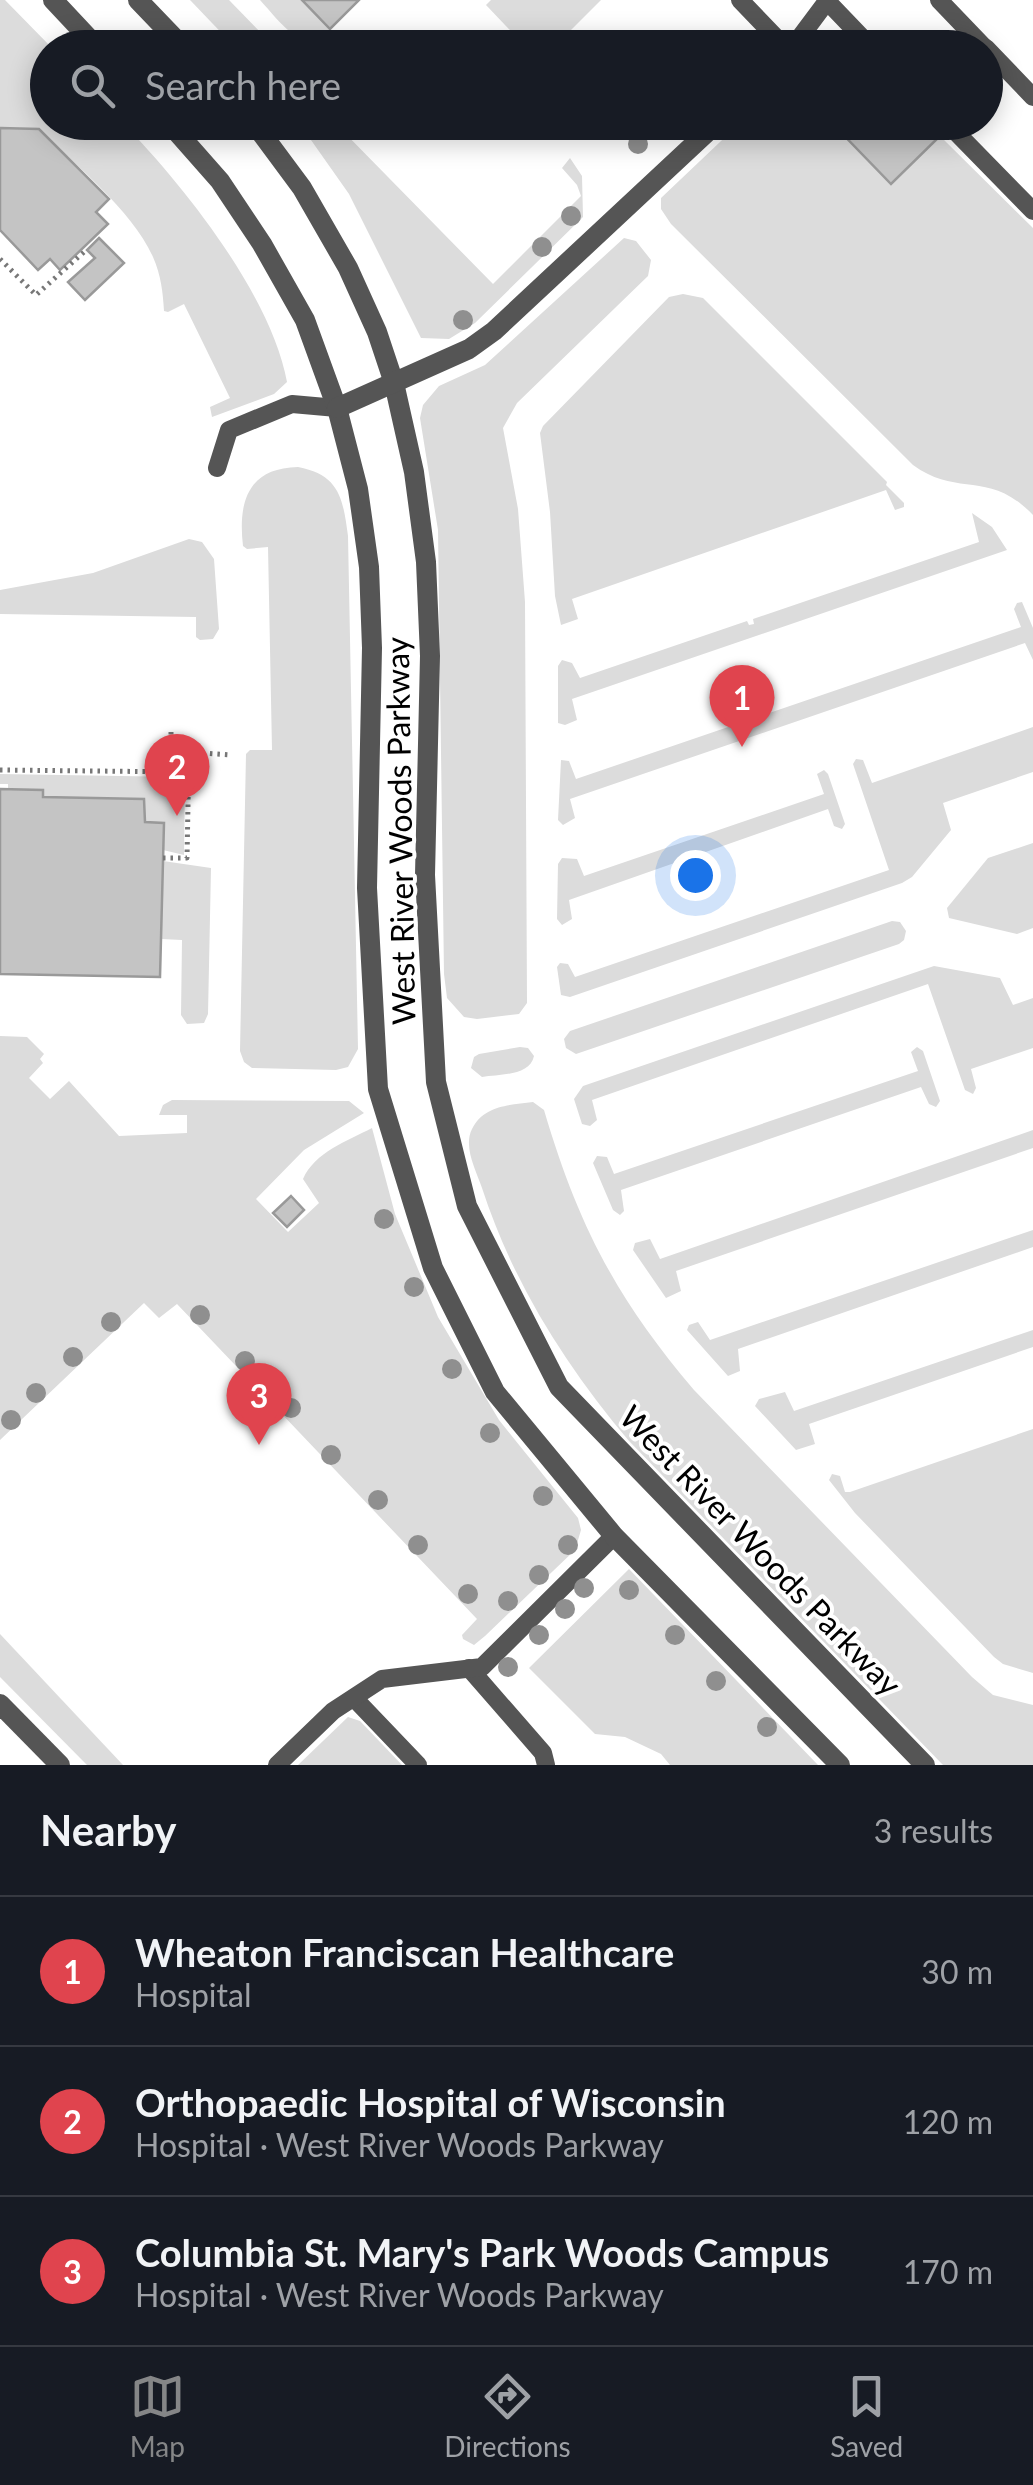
<!DOCTYPE html>
<meta charset="utf-8">
<style>
:root{--surface:#171b24;--page:#20242c;--text:#f1f3f6;--muted:#9ea1a6;--line:#363941;--accent:#858687}
body{margin:0;font-family:Lato,sans-serif;background:var(--page);color:var(--text)}
.you{position:absolute;left:695px;top:875px;width:35px;height:35px;margin:-25px;border:8px solid #fff;border-radius:50%;background:#1a73e8;box-shadow:0 0 0 15px #1a73e833}
.badge{display:grid;place-items:center;width:65px;height:65px;border-radius:50%;background:var(--accent);color:#fff;font-size:32px;font-weight:700}
.pin{position:absolute;translate:-50% -82px;filter:drop-shadow(0 2px 5px #0008)}
.pin::after{content:'';position:absolute;top:52px;width:35px;height:30px;background:inherit;clip-path:polygon(0 0,100% 0,50% 100%)}
.list{margin:0;padding:0;list-style:none}
h2{display:flex;justify-content:space-between;align-items:center;height:130px;margin:0;padding:0 40px;font-size:42px}
h2 small{font-size:32px;font-weight:400;color:var(--muted)}
.list li{display:grid;grid-template-columns:65px 1fr auto;gap:30px;align-items:center;box-sizing:border-box;height:150px;padding:0 40px;border-top:2px solid var(--line)}
.list b{display:block;font-size:38px;white-space:nowrap}
.list p{margin:0;font-size:32px;white-space:nowrap;color:var(--muted)}
.list em{font-size:32px;font-style:normal;color:var(--muted)}
.icon{flex:none;width:55px;height:55px;fill:none;stroke:currentColor;stroke-width:2;stroke-linecap:round;stroke-linejoin:round}
.map{position:relative;flex:none;width:1033px;height:1765px;overflow:hidden}
.search{position:absolute;background:var(--surface);box-shadow:0 5px 25px #0003;left:30px;right:30px;top:30px;height:110px;display:flex;align-items:center;gap:25px;box-sizing:border-box;padding:0 35px;border-radius:55px;color:var(--muted);font-size:38px}
.sheet{height:580px;background:var(--surface)}
nav{display:flex;justify-content:space-around;align-items:center;box-sizing:border-box;height:140px;border-top:2px solid var(--line);background:var(--surface);font-size:28px;color:var(--muted)}
nav a{display:grid;justify-items:center;gap:5px}
nav .on{color:var(--accent)}
.map>svg:first-child{display:block}
</style>
<div class="map">
<svg width="1033" height="1765" viewBox="0 0 1033 1765">
<rect width="100%" height="100%" fill="#fff"/>
<g fill="#dcdcdc">
<path d="M 0,0 L 5,0 L 51,47 L 48,48 L 48,122 L 123,123 C 184,186 271,295 287,382 L 274,394 L 212,417 L 210,407 L 230,398 L 184,304 L 168,312 L 164,311 C 163,293 161,275 153,257 C 132,210 75,165 39,129 L 0,128 Z"/>
<path d="M 190,0 L 229,0 L 269,41 L 270,47 L 235,47 Z"/>
<path d="M 260,0 L 302,0 L 334,34 L 325,43 L 329,47 C 297,47 280,22 260,0 Z"/>
<path d="M 491,0 L 601,0 L 554,47 L 527,48 L 486,5 Z"/>
<path d="M 299,123 L 335,123 L 493,284 L 581,196 L 577,185 L 562,168 L 570,158 L 582,176 L 583,217 L 475,323 L 449,339 L 421,338 L 349,194 Z"/>
<path d="M 740,123 L 831,123 L 891,184 L 940,136 L 1033,228 L 1033,515 C 989,469 958,498 913,465 L 671,224 L 661,209 L 661,198 Z"/>
<path d="M 624,238 L 636,241 L 651,260 L 648,276 L 517,403 L 503,428 L 518,509 L 525,602 L 527,1003 L 519,1014 L 477,1019 L 464,1017 L 447,998 L 444,974 L 438,530 L 420,418 L 423,405 L 439,386 L 485,365 Z"/>
<path d="M 683,294 L 703,298 L 887,482 L 886,485 L 904,503 L 904,507 L 895,510 L 886,490 L 572,599 L 578,619 L 561,625 L 555,596 L 550,512 L 540,433 L 543,426 L 669,297 Z"/>
<path d="M 298,467 C 340,475 343,499 348,536 L 358,1049 L 348,1067 L 336,1070 L 252,1068 L 244,1062 L 240,1051 L 246,754 L 250,750 L 272,750 L 268,547 L 247,549 L 243,546 C 238,503 247,468 298,467 Z"/>
<path d="M 972,513 L 992,527 L 1007,550 L 572,699 L 577,720 L 565,725 L 558,723 L 558,666 L 562,660 L 572,663 L 580,678 L 747,621 L 749,625 L 754,624 L 753,619 L 979,542 Z"/>
<path d="M 189,539 L 202,542 L 214,559 L 219,629 L 213,639 L 200,640 L 196,637 L 196,617 L 0,614 L 0,590 L 93,573 Z"/>
<path d="M 1022,602 L 1033,628 L 1033,660 L 1025,643 L 570,799 L 575,818 L 563,825 L 558,820 L 561,760 L 569,761 L 576,779 L 1021,627 L 1014,609 L 1017,603 Z"/>
<path d="M 1033,727 L 1033,772 L 943,803 L 951,830 L 912,877 L 902,883 L 570,997 L 561,995 L 557,967 L 560,963 L 568,964 L 575,977 L 889,870 L 853,764 L 856,759 L 863,760 L 872,783 Z"/>
<path d="M 824,770 L 828,774 L 845,824 L 842,829 L 834,826 L 828,809 L 569,900 L 572,919 L 562,925 L 557,919 L 558,864 L 562,858 L 577,859 L 584,876 L 824,794 L 817,774 Z"/>
<path d="M 0,774 L 181,777 L 185,782 L 184,855 L 163,850 L 164,823 L 145,822 L 43,797 L 43,790 L 8,789 L 8,784 L 0,784 Z"/>
<path d="M 1033,843 L 1033,928 L 1017,934 L 949,918 L 947,908 L 988,858 Z"/>
<path d="M 163,861 L 211,868 L 208,1014 L 204,1023 L 187,1024 L 181,1015 L 182,940 L 161,939 Z"/>
<path d="M 892,921 L 900,922 L 906,931 L 904,940 L 899,944 L 576,1054 L 566,1048 L 564,1039 L 570,1031 Z"/>
<path d="M 934,966 L 1000,978 L 1013,1005 L 1033,998 L 1033,1048 L 971,1069 L 976,1088 L 973,1094 L 965,1090 L 928,984 L 592,1100 L 597,1120 L 590,1126 L 582,1124 L 574,1099 L 583,1086 Z"/>
<path d="M 0,1036 L 27,1037 L 44,1054 L 40,1059 L 43,1063 L 29,1078 L 50,1099 L 69,1081 L 119,1136 L 187,1133 L 187,1115 L 159,1115 L 163,1105 L 172,1100 L 349,1101 L 364,1113 L 304,1150 L 256,1199 L 288,1232 L 319,1203 L 303,1179 C 315,1152 347,1141 372,1128 L 395,1214 L 438,1317 L 499,1420 L 578,1518 L 581,1530 L 575,1550 L 485,1636 L 474,1645 L 463,1639 L 462,1635 L 477,1619 L 177,1304 L 159,1318 L 144,1303 L 0,1440 Z"/>
<path d="M 520,1047 L 528,1048 L 534,1056 C 530,1076 500,1074 482,1077 L 471,1068 L 474,1057 L 479,1054 Z"/>
<path d="M 917,1047 L 923,1051 L 940,1101 L 936,1107 L 929,1104 L 921,1087 L 621,1190 L 624,1211 L 620,1215 L 613,1210 L 593,1163 L 597,1156 L 607,1157 L 614,1174 L 918,1071 L 911,1052 Z"/>
<path d="M 533,1102 L 544,1110 C 578,1225 616,1298 694,1390 L 972,1677 L 993,1695 L 1033,1705 L 1033,1765 L 943,1765 L 629,1441 C 565,1365 513,1283 482,1188 C 476,1170 463,1147 472,1129 C 484,1105 510,1105 533,1102 Z"/>
<path d="M 1033,1130 L 1033,1148 L 676,1271 L 681,1291 L 666,1298 L 633,1250 L 635,1243 L 650,1239 L 660,1259 Z"/>
<path d="M 1033,1230 L 1033,1247 L 738,1349 L 740,1371 L 728,1376 L 687,1330 L 689,1325 L 698,1322 L 710,1340 Z"/>
<path d="M 1033,1330 L 1033,1347 L 809,1424 L 815,1444 L 796,1450 L 755,1406 L 759,1399 L 785,1392 L 794,1411 Z"/>
<path d="M 1033,1429 L 1033,1673 L 1003,1664 L 994,1657 L 855,1513 L 829,1480 L 832,1474 L 840,1476 L 845,1492 L 850,1492 Z"/>
<path d="M 629,1569 L 818,1765 L 670,1765 L 661,1754 L 625,1737 L 595,1734 L 529,1668 Z"/>
<path d="M 0,1634 L 123,1765 L 87,1765 L 0,1677 Z"/>
<path d="M 348,1717 L 360,1721 L 402,1765 L 298,1765 Z"/>
</g>
<g fill="#c4c4c4" stroke="#999" stroke-width="2.5">
<path d="M 302,0 L 359,0 L 330,29 Z"/>
<path d="M 831,122 L 926,122 L 940,136 L 891,184 Z"/>
<path d="M 0,128 L 39,129 L 109,199 L 96,212 L 108,224 L 60,270 L 50,259 L 38,270 L 0,230 Z"/>
<path d="M 99,238 L 124,263 L 85,300 L 68,282 L 95,258 L 87,250 Z"/>
<path d="M 0,789 L 43,790 L 43,797 L 144,799 L 145,822 L 164,823 L 160,977 L 0,974 Z"/>
<path d="M 291,1196 L 304,1210 L 287,1227 L 273,1213 Z"/>
</g>
<g fill="none" stroke-linecap="round" stroke-linejoin="round">
<g stroke="#777" stroke-width="5" stroke-dasharray="2.5 5" stroke-linecap="butt">
<path d="M 0,259 L 36,295 L 84,252"/>
<path d="M 171,732 L 171,751"/>
<path d="M 0,770 L 189,772"/>
<path d="M 171,772 L 171,751 L 231,755"/>
<path d="M 163,858 L 187,858 L 189,751"/>
</g>
<g stroke="#555" stroke-width="18">
<path d="M 740,0 L 786,48"/>
<path d="M 939,0 L 985,48"/>
<path d="M 792,48 L 827,1 L 872,48"/>
<path d="M 986,48 L 1033,97"/>
<path d="M 946,122 L 1033,211"/>
<path d="M 217,468 L 229,430 L 292,404 L 337,408"/>
<path d="M 469,1668 L 543,1753 L 546,1765"/>
<path d="M 354,1698 L 418,1765"/>
<path d="M 277,1765 L 333,1711 L 382,1679 L 482,1667 L 614,1536"/>
</g>
<g stroke="#555" stroke-width="20">
<path d="M 53,0 L 98,48"/>
<path d="M 138,0 L 184,48"/>
<path d="M 168,122 L 220,181 L 262,244 L 305,320 L 337,408 L 358,489 L 369,567 L 372,648 L 367,888 L 378,1089 L 433,1268 L 495,1392 L 614,1536 L 840,1765"/>
<path d="M 253,122 L 302,188 L 348,268 L 377,332 L 394,383 L 414,472 L 426,562 L 430,656 L 425,875 L 436,1082 L 467,1206 L 559,1387 L 925,1765"/>
<path d="M 337,408 L 469,349 L 494,331 L 718,122"/>
<path d="M 0,1704 L 60,1765"/>
</g>
</g>
<g fill="#8f8f8f">
<circle cx="638" cy="144" r="10"/>
<circle cx="571" cy="216" r="10"/>
<circle cx="542" cy="247" r="10"/>
<circle cx="463" cy="320" r="10"/>
<circle cx="384" cy="1219" r="10"/>
<circle cx="414" cy="1287" r="10"/>
<circle cx="200" cy="1315" r="10"/>
<circle cx="111" cy="1322" r="10"/>
<circle cx="73" cy="1357" r="10"/>
<circle cx="245" cy="1361" r="10"/>
<circle cx="452" cy="1369" r="10"/>
<circle cx="36" cy="1393" r="10"/>
<circle cx="291" cy="1408" r="10"/>
<circle cx="11" cy="1420" r="10"/>
<circle cx="490" cy="1433" r="10"/>
<circle cx="331" cy="1455" r="10"/>
<circle cx="543" cy="1496" r="10"/>
<circle cx="378" cy="1500" r="10"/>
<circle cx="418" cy="1545" r="10"/>
<circle cx="568" cy="1545" r="10"/>
<circle cx="539" cy="1575" r="10"/>
<circle cx="584" cy="1588" r="10"/>
<circle cx="629" cy="1590" r="10"/>
<circle cx="468" cy="1594" r="10"/>
<circle cx="508" cy="1601" r="10"/>
<circle cx="565" cy="1609" r="10"/>
<circle cx="539" cy="1635" r="10"/>
<circle cx="675" cy="1635" r="10"/>
<circle cx="508" cy="1667" r="10"/>
<circle cx="716" cy="1681" r="10"/>
<circle cx="767" cy="1727" r="10"/>
</g>
<g text-anchor="middle" stroke-width="8" stroke-linejoin="round" paint-order="stroke">
<g font-size="32" fill="#000" stroke="#fff">
<text transform="translate(401 831) rotate(-91)" y="11">West River Woods Parkway</text>
<text transform="translate(760 1551) rotate(46)" y="11">West River Woods Parkway</text>
</g>
</g>
</svg>
<div class="you"></div>
<div class="pin badge" style="left:742px;top:747px;background:#e0444e">1</div>
<div class="pin badge" style="left:177px;top:816px;background:#e0444e">2</div>
<div class="pin badge" style="left:259px;top:1445px;background:#e0444e">3</div>
<div class="search"><svg class="icon" aria-label="search" viewBox="0 0 24 24"><circle cx="10" cy="10" r="6"/><path d="M15 15l6 6"/></svg>Search here</div>
</div>
<section class="sheet">
<h2>Nearby<small>3 results</small></h2>
<ul class="list">
<li><span class="badge" style="background:#e0444e">1</span><div><b>Wheaton Franciscan Healthcare</b><p>Hospital</p></div><em>30 m</em></li>
<li><span class="badge" style="background:#e0444e">2</span><div><b>Orthopaedic Hospital of Wisconsin</b><p>Hospital · West River Woods Parkway</p></div><em>120 m</em></li>
<li><span class="badge" style="background:#e0444e">3</span><div><b>Columbia St. Mary's Park Woods Campus</b><p>Hospital · West River Woods Parkway</p></div><em>170 m</em></li>
</ul>
</section>
<nav>
<a class="on"><svg class="icon" aria-label="map" viewBox="0 0 24 24"><path d="M3 6l6-2 6 2 6-2v14l-6 2-6-2-6 2zM9 4v14M15 6v14"/></svg>Map</a>
<a><svg class="icon" aria-label="directions" viewBox="0 0 24 24"><path d="M12 3l9 9-9 9-9-9zM9 14v-3h6M13 9l2 2-2 2"/></svg>Directions</a>
<a><svg class="icon" aria-label="saved" viewBox="0 0 24 24"><path d="M7 4h10v16l-5-4-5 4z"/></svg>Saved</a>
</nav>
